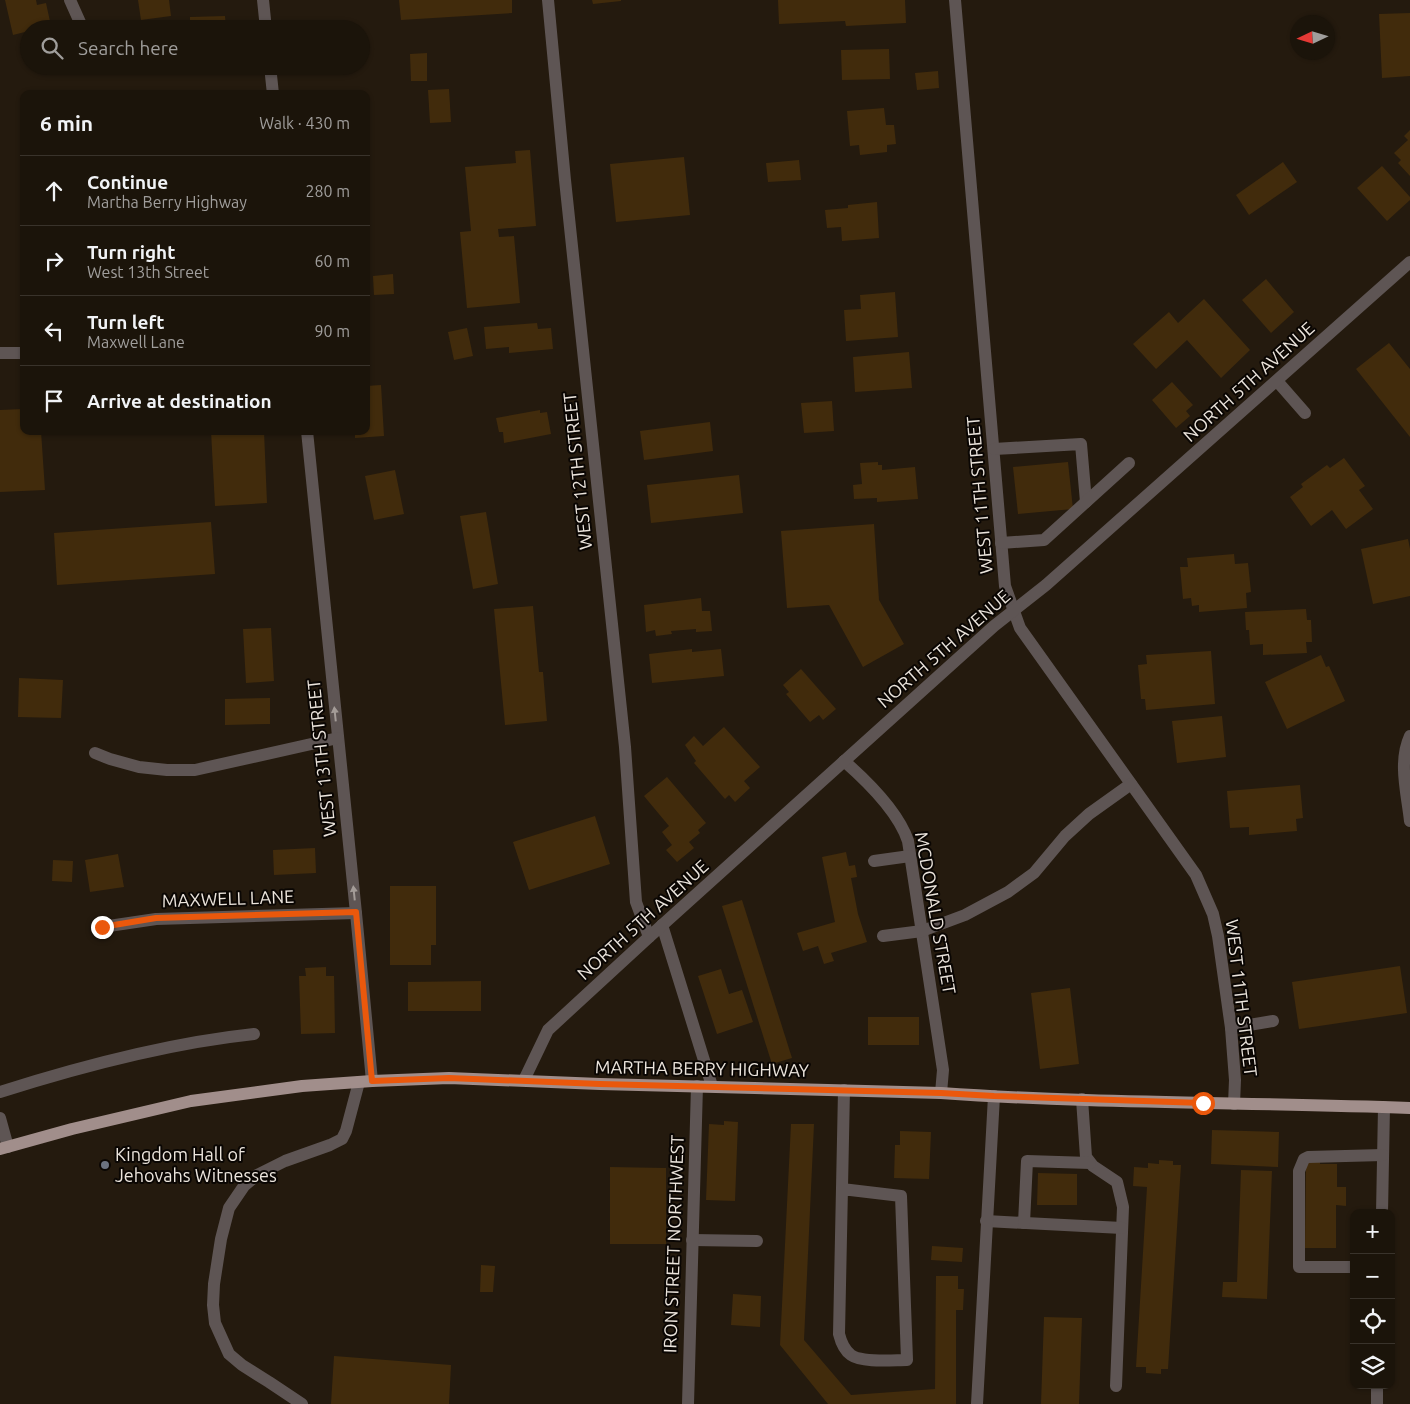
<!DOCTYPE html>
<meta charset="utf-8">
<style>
:root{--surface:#1b140a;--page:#241d13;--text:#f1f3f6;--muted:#a09e9c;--line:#39332b}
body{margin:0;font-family:Ubuntu,sans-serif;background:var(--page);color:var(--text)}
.controls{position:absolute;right:15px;bottom:15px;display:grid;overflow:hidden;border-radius:10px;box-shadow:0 1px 4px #0004}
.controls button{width:45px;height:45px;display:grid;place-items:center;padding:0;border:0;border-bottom:1px solid var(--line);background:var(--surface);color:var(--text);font:25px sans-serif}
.compass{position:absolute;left:1290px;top:15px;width:45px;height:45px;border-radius:50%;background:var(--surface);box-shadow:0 1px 4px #0004;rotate:266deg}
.stop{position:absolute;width:15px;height:15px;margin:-11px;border:4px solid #ea580c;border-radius:50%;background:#fff}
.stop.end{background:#ea580c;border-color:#fff;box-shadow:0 1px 5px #0008}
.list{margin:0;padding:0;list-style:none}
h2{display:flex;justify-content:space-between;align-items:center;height:65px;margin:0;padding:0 20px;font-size:21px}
h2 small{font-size:16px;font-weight:400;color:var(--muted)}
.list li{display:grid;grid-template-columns:32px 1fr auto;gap:15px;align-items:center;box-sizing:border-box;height:70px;padding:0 20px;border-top:1px solid var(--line)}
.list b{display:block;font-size:19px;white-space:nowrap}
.list p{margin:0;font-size:16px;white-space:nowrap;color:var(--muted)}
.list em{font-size:16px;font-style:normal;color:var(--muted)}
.icon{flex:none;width:28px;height:28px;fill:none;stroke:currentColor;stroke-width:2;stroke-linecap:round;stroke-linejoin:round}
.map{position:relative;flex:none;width:1410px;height:1404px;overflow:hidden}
.search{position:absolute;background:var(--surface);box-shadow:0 1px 4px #0004;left:20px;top:20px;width:350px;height:55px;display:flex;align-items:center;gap:12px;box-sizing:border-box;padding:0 18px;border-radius:28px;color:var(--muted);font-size:19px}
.panel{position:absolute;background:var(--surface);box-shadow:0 1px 4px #0004;left:20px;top:90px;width:350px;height:345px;border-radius:10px}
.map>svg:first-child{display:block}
</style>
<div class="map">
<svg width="1410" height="1404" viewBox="0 0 1410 1404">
<rect width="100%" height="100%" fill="#241a0e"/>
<g fill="#412b0c">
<path d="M 5,0 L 36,0 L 37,5 L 46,3 L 51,26 L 38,29 L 29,29 L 29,31 L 13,35 Z"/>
<path d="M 138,0 L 169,0 L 171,16 L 141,20 Z"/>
<path d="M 399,0 L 512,0 L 512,13 L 401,20 Z"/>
<path d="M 592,0 L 621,0 L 621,1 L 593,4 Z"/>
<path d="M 778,0 L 905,0 L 906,23 L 846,26 L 845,21 L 779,24 Z"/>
<path d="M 1410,13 L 1410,76 L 1382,78 L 1379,14 Z"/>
<path d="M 225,16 L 226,29 L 190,29 L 190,17 Z"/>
<path d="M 889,49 L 890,79 L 842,80 L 841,50 Z"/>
<path d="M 427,53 L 427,81 L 411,81 L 410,54 Z"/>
<path d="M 938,71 L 939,88 L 917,90 L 915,73 Z"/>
<path d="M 449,89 L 451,122 L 430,123 L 428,90 Z"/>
<path d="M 884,108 L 886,125 L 894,125 L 896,144 L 887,145 L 887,152 L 860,155 L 859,145 L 850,146 L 847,111 Z"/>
<path d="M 1410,130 L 1410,176 L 1398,163 L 1401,160 L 1394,153 L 1408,140 L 1404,136 Z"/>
<path d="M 530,150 L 536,226 L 498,229 L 499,237 L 514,236 L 520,303 L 467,308 L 460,232 L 471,231 L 465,167 L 516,163 L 515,151 Z"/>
<path d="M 684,157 L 690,215 L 616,222 L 610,164 Z"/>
<path d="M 799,160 L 801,180 L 768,182 L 766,163 Z"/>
<path d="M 1283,162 L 1297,182 L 1249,215 L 1236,195 Z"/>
<path d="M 1382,166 L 1410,197 L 1410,200 L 1387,221 L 1357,188 Z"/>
<path d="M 877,202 L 879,238 L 842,241 L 841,227 L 827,228 L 825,210 L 848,208 L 848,205 Z"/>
<path d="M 393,274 L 394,294 L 374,295 L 373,276 Z"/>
<path d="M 1266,279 L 1294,312 L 1271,333 L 1242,300 Z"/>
<path d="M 895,292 L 898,337 L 846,341 L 844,310 L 861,309 L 860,295 Z"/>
<path d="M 1204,299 L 1250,350 L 1221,378 L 1187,340 L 1156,369 L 1133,344 L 1169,312 L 1178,323 Z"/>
<path d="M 537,323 L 538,329 L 551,328 L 553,349 L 509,353 L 509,347 L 486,349 L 484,327 Z"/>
<path d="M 467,328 L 473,356 L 454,360 L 448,332 Z"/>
<path d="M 1389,343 L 1410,369 L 1410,437 L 1356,369 Z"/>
<path d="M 909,352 L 912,388 L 855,392 L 853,357 Z"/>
<path d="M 1172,382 L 1193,405 L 1186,411 L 1190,416 L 1176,428 L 1152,400 Z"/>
<path d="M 381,385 L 384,436 L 355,438 L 355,431 L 366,431 L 366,386 Z"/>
<path d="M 832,401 L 834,431 L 804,433 L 801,403 Z"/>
<path d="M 24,409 L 24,431 L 41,431 L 45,490 L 0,492 L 0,410 Z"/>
<path d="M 540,410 L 540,413 L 547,412 L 551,434 L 504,443 L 503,432 L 499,432 L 496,418 Z"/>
<path d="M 710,422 L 713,451 L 644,460 L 640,431 Z"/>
<path d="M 211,431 L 264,431 L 267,503 L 215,506 Z"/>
<path d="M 1344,458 L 1365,486 L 1359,490 L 1373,509 L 1346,529 L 1332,510 L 1311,526 L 1290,497 L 1303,487 L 1301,484 L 1327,465 L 1330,468 Z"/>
<path d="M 878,462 L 878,465 L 882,465 L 882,470 L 915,467 L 918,499 L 877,502 L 877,498 L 854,499 L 853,485 L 862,484 L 860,463 Z"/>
<path d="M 1068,462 L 1073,509 L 1018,514 L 1013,467 Z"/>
<path d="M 395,470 L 404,514 L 374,520 L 365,476 Z"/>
<path d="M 739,475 L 743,513 L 651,523 L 647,485 Z"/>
<path d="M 486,512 L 498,584 L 473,589 L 460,516 Z"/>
<path d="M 211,522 L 215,574 L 57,585 L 54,533 Z"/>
<path d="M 874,524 L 879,600 L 904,644 L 863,667 L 829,605 L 787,608 L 781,531 Z"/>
<path d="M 1408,539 L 1410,549 L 1410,596 L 1373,604 L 1361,549 Z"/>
<path d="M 1234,554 L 1235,564 L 1248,563 L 1251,592 L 1246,593 L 1247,608 L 1199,612 L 1199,605 L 1192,606 L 1191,598 L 1183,599 L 1180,567 L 1188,567 L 1187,558 Z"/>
<path d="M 701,598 L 702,611 L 710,611 L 712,631 L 696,632 L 696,629 L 671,631 L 672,634 L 656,636 L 655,630 L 646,632 L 644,605 Z"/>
<path d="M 533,606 L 539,672 L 543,672 L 547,721 L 505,725 L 494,609 Z"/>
<path d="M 1306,609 L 1307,620 L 1311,620 L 1312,642 L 1306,642 L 1307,653 L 1263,655 L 1263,644 L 1250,645 L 1249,630 L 1246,630 L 1245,612 Z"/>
<path d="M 271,628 L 274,681 L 246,683 L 243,629 Z"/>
<path d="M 692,649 L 692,652 L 721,649 L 724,676 L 652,683 L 649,654 Z"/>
<path d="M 1211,651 L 1215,704 L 1146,710 L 1145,699 L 1141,699 L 1138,665 L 1147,664 L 1146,655 Z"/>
<path d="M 1321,655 L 1326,667 L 1329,666 L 1345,701 L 1287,729 L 1265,682 Z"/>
<path d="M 801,669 L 836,709 L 823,720 L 819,715 L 810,722 L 786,694 L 789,692 L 783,685 Z"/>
<path d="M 19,678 L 63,680 L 61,718 L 18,717 Z"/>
<path d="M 270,698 L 270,724 L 225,725 L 225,699 Z"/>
<path d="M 1222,716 L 1226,757 L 1177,763 L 1172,721 Z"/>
<path d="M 724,727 L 760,767 L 744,781 L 750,788 L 735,802 L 729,795 L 725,799 L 694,763 L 696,761 L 685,745 L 694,736 L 703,746 Z"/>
<path d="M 667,777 L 706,823 L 698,830 L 700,833 L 689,842 L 694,848 L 677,862 L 666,850 L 672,845 L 662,832 L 669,826 L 644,796 Z"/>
<path d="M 1300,785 L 1303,818 L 1296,819 L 1297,831 L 1249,835 L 1249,827 L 1230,828 L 1227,791 Z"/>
<path d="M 595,816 L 610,864 L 529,890 L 513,842 Z"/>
<path d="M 315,848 L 316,873 L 274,875 L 273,850 Z"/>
<path d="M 846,852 L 849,866 L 855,865 L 857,877 L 851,878 L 858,914 L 867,942 L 831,953 L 834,961 L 824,964 L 818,946 L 803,951 L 797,933 L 835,922 L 822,857 Z"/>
<path d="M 118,854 L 124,887 L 90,892 L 85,860 Z"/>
<path d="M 53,860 L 73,861 L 72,882 L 52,881 Z"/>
<path d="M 390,886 L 436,886 L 436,945 L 431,945 L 431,965 L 390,965 Z"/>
<path d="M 742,900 L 792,1058 L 772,1064 L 722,906 Z"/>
<path d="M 1400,966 L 1407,1013 L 1299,1029 L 1292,982 Z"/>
<path d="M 326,967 L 326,976 L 334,976 L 335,1033 L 301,1034 L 299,976 L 306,976 L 305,968 Z"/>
<path d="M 721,969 L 729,994 L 742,990 L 753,1022 L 717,1034 L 698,976 Z"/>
<path d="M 481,981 L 481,1011 L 408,1011 L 408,982 Z"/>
<path d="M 1070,988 L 1079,1064 L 1040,1069 L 1031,993 Z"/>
<rect x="868" y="1017" width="51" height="28"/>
<path d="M 724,1121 L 738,1122 L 735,1201 L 706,1200 L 709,1124 L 724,1125 Z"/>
<path d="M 791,1124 L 814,1124 L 804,1340 L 851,1395 L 935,1389 L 936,1276 L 958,1276 L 958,1289 L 964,1289 L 963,1310 L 956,1310 L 956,1404 L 828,1404 L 780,1345 Z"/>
<path d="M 1212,1130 L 1279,1132 L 1278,1167 L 1211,1164 Z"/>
<path d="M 900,1131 L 931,1132 L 929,1179 L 894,1178 L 895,1145 L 900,1145 Z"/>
<path d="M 1306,1159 L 1320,1159 L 1320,1164 L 1337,1164 L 1337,1187 L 1346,1187 L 1346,1206 L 1336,1205 L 1336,1248 L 1305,1248 Z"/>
<path d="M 1159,1160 L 1173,1161 L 1173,1165 L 1181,1165 L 1168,1369 L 1161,1369 L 1161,1374 L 1146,1373 L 1146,1367 L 1136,1367 L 1147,1187 L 1133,1186 L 1134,1167 L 1148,1168 L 1148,1163 L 1159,1164 Z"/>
<path d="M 610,1167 L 666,1168 L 666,1244 L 610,1244 Z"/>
<path d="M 1241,1170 L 1272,1171 L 1267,1299 L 1222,1297 L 1223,1282 L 1237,1282 Z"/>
<path d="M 1038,1173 L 1077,1174 L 1077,1205 L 1037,1205 Z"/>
<path d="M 932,1246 L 963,1248 L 962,1262 L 931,1260 Z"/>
<path d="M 481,1265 L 495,1266 L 493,1292 L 480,1292 Z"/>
<path d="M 733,1294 L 761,1296 L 760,1327 L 731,1325 Z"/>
<path d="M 1044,1317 L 1082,1318 L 1079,1404 L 1041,1404 Z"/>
<path d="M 334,1356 L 451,1365 L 449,1404 L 331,1404 Z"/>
</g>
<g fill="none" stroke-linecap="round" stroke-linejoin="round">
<g stroke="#5e5554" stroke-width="12">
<path d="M 70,0 L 83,29"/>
<path d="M 263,0 L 266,29"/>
<path d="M 548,0 L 565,180 L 625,747 L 636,902 L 649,937"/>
<path d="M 955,0 L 1005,586 L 1020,628 L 1196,875 L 1213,914 L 1218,936 L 1231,1028 L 1235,1080 L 1234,1104"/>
<path d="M 270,66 L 273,94"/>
<path d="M 0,353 L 24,353"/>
<path d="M 1277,381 L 1305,413"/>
<path d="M 307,431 L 356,913 L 372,1081"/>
<path d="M 994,449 L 1081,444 L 1086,502"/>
<path d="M 1001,543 L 1044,540 L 1129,463"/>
<path d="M 1410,736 C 1398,762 1407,793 1410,821"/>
<path d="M 95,753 L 110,759 L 139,767 L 167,770 L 195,770 L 338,738"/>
<path d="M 844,761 C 868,782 898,811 908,841 L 943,1070 L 941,1093"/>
<path d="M 874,861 L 910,856"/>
<path d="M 662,925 L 712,1086"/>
<path d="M 102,927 L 156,919 L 356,913"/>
<path d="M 883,936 L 922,931 L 965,915 L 1008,892 L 1034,873 L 1065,836 L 1089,814 L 1131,784"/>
<path d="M 1231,1028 L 1273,1021"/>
<path d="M 524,1080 L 548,1030 L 649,937 L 994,626 L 1046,585 L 1410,262"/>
<path d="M 0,1092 C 82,1066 168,1043 254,1034"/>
<path d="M 1082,1099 L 1086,1157 L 1093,1166 L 1117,1182 L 1123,1207 L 1116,1386"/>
<path d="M 0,1118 L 8,1147"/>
<path d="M 842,1189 L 901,1196 L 907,1360 C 893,1360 862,1363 851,1355 C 844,1350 841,1342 839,1334 L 844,1090"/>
<path d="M 1382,1213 L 1384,1107"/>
<path d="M 986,1221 L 1122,1228"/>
<path d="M 1024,1223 L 1027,1161 L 1090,1163"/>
<path d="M 692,1240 L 757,1241"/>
<path d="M 1354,1267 L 1299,1267 L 1299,1171 L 1304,1159 L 1308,1157 L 1383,1155"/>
<path d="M 302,1404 L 269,1382 L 242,1365 L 229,1354 L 215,1323 L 213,1305 L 214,1284 L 221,1239 L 229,1208 L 244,1186 L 257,1175 L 285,1161 L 330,1145 L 342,1139 L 346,1131 L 359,1082"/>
<path d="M 688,1404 L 697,1086"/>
<path d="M 977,1404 L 994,1096"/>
<path d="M 1377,1404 L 1377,1385"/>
</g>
<path stroke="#a18e8b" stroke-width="12" d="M 0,1149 L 72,1129 L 191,1101 L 302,1086 L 372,1081 L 449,1078 L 600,1084 L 941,1093 C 1097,1104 1254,1102 1410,1108"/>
</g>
<defs><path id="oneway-solid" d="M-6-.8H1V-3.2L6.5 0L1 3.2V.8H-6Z" transform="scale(1.25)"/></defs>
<g fill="#a49c98">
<use href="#oneway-solid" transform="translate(335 714) rotate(-96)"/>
<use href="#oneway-solid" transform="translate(354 893) rotate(-96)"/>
</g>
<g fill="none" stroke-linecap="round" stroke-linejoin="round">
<path stroke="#ea580c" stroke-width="6" d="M 102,927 L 156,918 L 356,912 L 372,1081 L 449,1078 L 600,1084 L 941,1093 L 994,1096 L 1203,1103"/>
</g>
<circle fill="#6b7280" stroke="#0a0603" stroke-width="2" cx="105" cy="1165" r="5"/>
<g text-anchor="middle" stroke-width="4" stroke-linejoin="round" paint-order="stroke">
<g font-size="18" fill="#ebe4dc" stroke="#0a0603">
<text transform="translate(1249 382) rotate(-42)" y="6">NORTH 5TH AVENUE</text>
<text transform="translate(578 471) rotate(-96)" y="6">WEST 12TH STREET</text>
<text transform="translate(980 495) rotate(-95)" y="6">WEST 11TH STREET</text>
<text transform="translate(944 649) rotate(-41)" y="6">NORTH 5TH AVENUE</text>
<text transform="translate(322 758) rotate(-96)" y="6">WEST 13TH STREET</text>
<text transform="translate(228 899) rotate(-2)" y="6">MAXWELL LANE</text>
<text transform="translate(935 913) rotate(80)" y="6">MCDONALD STREET</text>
<text transform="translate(643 920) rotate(-42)" y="6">NORTH 5TH AVENUE</text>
<text transform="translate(1241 998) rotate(83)" y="6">WEST 11TH STREET</text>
<text transform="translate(702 1069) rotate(1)" y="6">MARTHA BERRY HIGHWAY</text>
<text transform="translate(674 1244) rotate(-88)" y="6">IRON STREET NORTHWEST</text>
</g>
<g font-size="18" fill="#ebe4dc" stroke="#0a0603" text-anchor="start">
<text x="115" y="1161">Kingdom Hall of<tspan x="115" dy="21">Jehovahs Witnesses</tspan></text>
</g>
</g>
</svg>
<div class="controls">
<button>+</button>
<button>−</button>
<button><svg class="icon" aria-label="locate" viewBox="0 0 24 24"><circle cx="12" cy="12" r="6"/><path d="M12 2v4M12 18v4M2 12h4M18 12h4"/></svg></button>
<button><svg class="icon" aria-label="layers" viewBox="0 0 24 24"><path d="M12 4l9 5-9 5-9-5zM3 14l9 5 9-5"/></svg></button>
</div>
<svg class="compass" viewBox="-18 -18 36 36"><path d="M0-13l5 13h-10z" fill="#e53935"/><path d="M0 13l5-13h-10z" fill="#a09e9c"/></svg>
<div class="stop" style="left:1203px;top:1103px"></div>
<div class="stop end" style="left:102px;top:927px"></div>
<div class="search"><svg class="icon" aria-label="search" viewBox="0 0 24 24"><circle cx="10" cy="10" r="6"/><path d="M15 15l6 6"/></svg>Search here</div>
<section class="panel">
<h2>6 min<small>Walk · 430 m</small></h2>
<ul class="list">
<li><svg class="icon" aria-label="ahead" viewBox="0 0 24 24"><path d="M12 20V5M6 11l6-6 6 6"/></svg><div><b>Continue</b><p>Martha Berry Highway</p></div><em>280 m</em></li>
<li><svg class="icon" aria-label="right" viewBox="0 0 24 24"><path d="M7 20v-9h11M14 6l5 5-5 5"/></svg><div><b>Turn right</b><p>West 13th Street</p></div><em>60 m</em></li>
<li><svg class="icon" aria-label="left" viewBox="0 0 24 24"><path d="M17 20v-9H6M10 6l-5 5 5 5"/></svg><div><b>Turn left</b><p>Maxwell Lane</p></div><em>90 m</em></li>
<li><svg class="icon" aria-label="arrive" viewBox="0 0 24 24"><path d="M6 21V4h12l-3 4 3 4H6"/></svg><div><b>Arrive at destination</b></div></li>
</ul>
</section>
</div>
